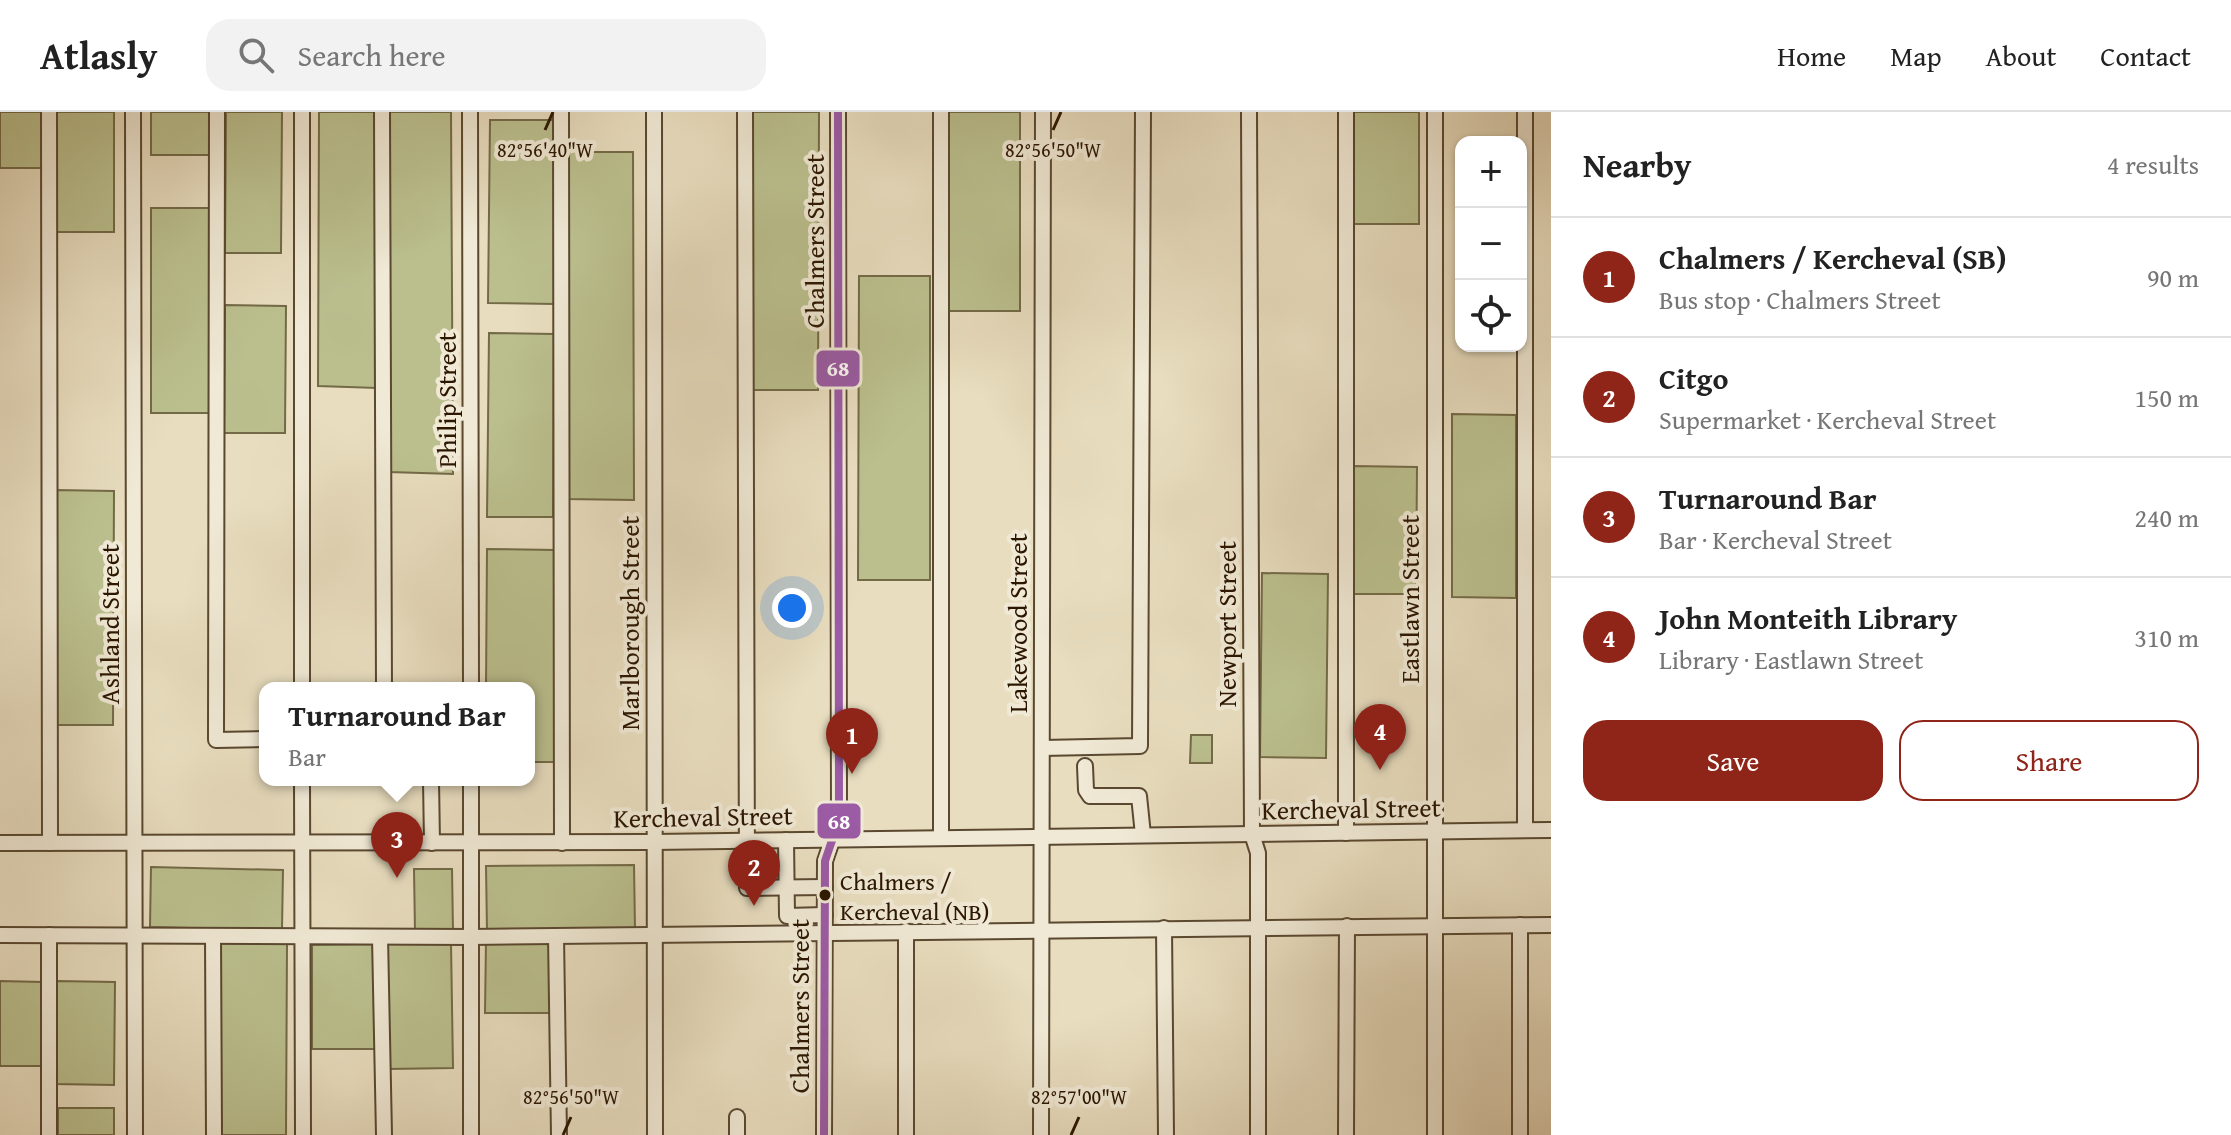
<!DOCTYPE html>
<meta charset="utf-8">
<style>
:root{--surface:#fff;--page:#f2f2f2;--text:#222;--muted:#767676;--line:#e0e0e0;--accent:#8f2418}
body{margin:0;font-family:"Gentium Book Plus",serif;background:var(--page);color:var(--text)}
.controls{position:absolute;right:24px;top:24px;display:grid;overflow:hidden;border-radius:16px;box-shadow:0 2px 6px #0004}
.controls button{width:72px;height:72px;display:grid;place-items:center;padding:0;border:0;border-bottom:2px solid var(--line);background:var(--surface);color:var(--text);font:40px sans-serif}
.you{position:absolute;left:792px;top:496px;width:28px;height:28px;margin:-20px;border:6px solid #fff;border-radius:50%;background:#1a73e8;box-shadow:0 0 0 12px #1a73e833}
.badge{display:grid;place-items:center;width:52px;height:52px;border-radius:50%;background:var(--accent);color:#fff;font-size:26px;font-weight:700}
.pin{position:absolute;translate:-50% -66px;filter:drop-shadow(0 2px 4px #0008)}
.pin::after{content:'';position:absolute;top:42px;width:28px;height:24px;background:inherit;clip-path:polygon(0 0,100% 0,50% 100%)}
.popup{position:absolute;left:259px;top:570px;width:276px;height:104px;box-sizing:border-box;display:grid;place-content:center;border-radius:16px;background:var(--surface);filter:drop-shadow(0 2px 6px #0005);font-size:26px;white-space:nowrap;color:var(--muted)}
.popup b{font-size:30px;color:var(--text)}
.popup::after{content:'';position:absolute;left:50%;top:100%;margin-left:-16px;border:16px solid transparent;border-top-color:var(--surface)}
.list{margin:0;padding:0;list-style:none}
h2{display:flex;justify-content:space-between;align-items:center;height:104px;margin:0;padding:0 32px;font-size:34px}
h2 small{font-size:26px;font-weight:400;color:var(--muted)}
.list li{display:grid;grid-template-columns:52px 1fr auto;gap:24px;align-items:center;box-sizing:border-box;height:120px;padding:0 32px;border-top:2px solid var(--line)}
.list b{display:block;font-size:30px;white-space:nowrap}
.list p{margin:0;font-size:26px;white-space:nowrap;color:var(--muted)}
.list em{font-size:26px;font-style:normal;color:var(--muted)}
.actions{display:flex;gap:16px;padding:24px 32px}
.actions a{flex:1;padding:18px 0;border:2px solid var(--accent);border-radius:24px;text-align:center;font-size:28px;color:var(--accent)}
.actions .main{background:var(--accent);color:#fff}
.icon{flex:none;width:44px;height:44px;fill:none;stroke:currentColor;stroke-width:2;stroke-linecap:round;stroke-linejoin:round}
.map{position:relative;flex:none;width:1551px;height:1023px;overflow:hidden}
header{display:flex;align-items:center;gap:48px;box-sizing:border-box;height:112px;padding:0 40px;background:var(--surface);border-bottom:2px solid var(--line)}
header strong{font-size:38px}
nav{display:flex;gap:44px;margin-inline-start:auto;font-size:28px}
.search{width:560px;height:72px;background:var(--page);display:flex;align-items:center;gap:20px;box-sizing:border-box;padding:0 28px;border-radius:24px;color:var(--muted);font-size:30px}
main{display:flex}
aside{flex:1;background:var(--surface)}
.map>svg:first-child{display:block}
</style>
<header>
<strong>Atlasly</strong>
<div class="search"><svg class="icon" aria-label="search" viewBox="0 0 24 24"><circle cx="10" cy="10" r="6"/><path d="M15 15l6 6"/></svg>Search here</div>
<nav><a>Home</a><a>Map</a><a>About</a><a>Contact</a></nav>
</header>
<main>
<div class="map">
<svg width="1551" height="1023" viewBox="0 0 1551 1023">
<rect width="100%" height="100%" fill="#e8ddbf"/>
<filter id="stains"><feTurbulence type="fractalNoise" baseFrequency=".0025" numOctaves="4"/><feColorMatrix values="0 0 0 0 .2 0 0 0 0 .09 0 0 0 0 .02 0 0 0 .5 -.17"/></filter>
<radialGradient id="worn" r=".72"><stop offset=".6" stop-color="#630" stop-opacity="0"/><stop offset="1" stop-color="#630" stop-opacity=".3"/></radialGradient>
<g fill="#bbbf8e" stroke="#736a47" stroke-width="2">
<rect x="0" y="0" width="43" height="56"/>
<rect x="54" y="0" width="60" height="120"/>
<rect x="151" y="0" width="58" height="43"/>
<path d="M 226,0 L 282,0 L 281,141 L 225,141 Z"/>
<path d="M 319,0 L 377,0 L 377,276 L 318,274 Z"/>
<path d="M 387,0 L 451,0 L 453,362 L 389,360 Z"/>
<path d="M 747,0 L 819,0 L 818,278 L 747,278 Z"/>
<rect x="948" y="0" width="72" height="199"/>
<rect x="1347" y="0" width="72" height="112"/>
<path d="M 490,8 L 555,8 L 554,192 L 488,191 Z"/>
<path d="M 565,40 L 633,40 L 634,388 L 566,387 Z"/>
<path d="M 151,96 L 210,96 L 211,301 L 151,301 Z"/>
<path d="M 859,164 L 930,164 L 930,468 L 858,468 Z"/>
<path d="M 225,193 L 286,194 L 285,321 L 224,321 Z"/>
<path d="M 489,221 L 554,222 L 553,405 L 487,405 Z"/>
<path d="M 1452,302 L 1516,303 L 1516,486 L 1452,485 Z"/>
<path d="M 1353,354 L 1417,355 L 1416,482 L 1352,482 Z"/>
<path d="M 55,378 L 114,379 L 113,613 L 55,613 Z"/>
<path d="M 487,437 L 556,438 L 555,650 L 529,650 L 529,576 L 486,576 Z"/>
<path d="M 1262,461 L 1328,462 L 1326,646 L 1260,645 Z"/>
<path d="M 1191,623 L 1212,623 L 1212,651 L 1190,651 Z"/>
<path d="M 634,753 L 635,817 L 487,819 L 486,754 Z"/>
<path d="M 151,755 L 283,758 L 282,818 L 150,815 Z"/>
<path d="M 414,757 L 452,757 L 453,819 L 415,820 Z"/>
<path d="M 486,829 L 551,830 L 550,901 L 485,901 Z"/>
<path d="M 220,830 L 287,832 L 286,1023 L 221,1023 Z"/>
<path d="M 451,831 L 453,956 L 388,957 L 387,832 Z"/>
<path d="M 375,832 L 376,937 L 312,937 L 312,833 Z"/>
<path d="M 0,869 L 43,870 L 42,954 L 0,954 Z"/>
<path d="M 56,869 L 115,870 L 114,973 L 54,972 Z"/>
<rect x="58" y="996" width="56" height="27"/>
</g>
<g fill="none" stroke-linecap="round" stroke-linejoin="round">
<path stroke="#c2b599" stroke-width="14" stroke-dasharray="14 7" stroke-linecap="butt" d="M 758,758 L 777,758"/>
<defs>
<g id="minor">
<path d="M 49,0 L 50,731"/>
<path d="M 133,0 L 135,1023"/>
<path d="M 217,0 L 216,628 L 265,627"/>
<path d="M 302,0 L 302,576"/>
<path d="M 382,0 L 384,576"/>
<path d="M 470,0 L 471,576"/>
<path d="M 561,0 L 562,731"/>
<path d="M 654,0 L 655,1023"/>
<path d="M 745,0 L 747,776 L 825,775"/>
<path d="M 1249,0 L 1252,722 L 1258,741 L 1258,1023"/>
<path d="M 1042,636 L 1140,634 L 1143,0"/>
<path d="M 1085,654 L 1086,678 L 1090,684 L 1139,684 L 1143,723"/>
<path d="M 302,668 L 303,1023"/>
<path d="M 431,668 L 432,731"/>
<path d="M 471,668 L 471,1023"/>
<path d="M 1525,718 L 1525,0"/>
<path d="M 1346,721 L 1346,0"/>
<path d="M 941,726 L 941,0"/>
<path d="M 786,728 L 787,804 L 825,803"/>
<path d="M 0,731 L 654,730 L 1551,718"/>
<path d="M 1520,813 L 1520,1023"/>
<path d="M 1164,816 L 1166,1023"/>
<path d="M 906,819 L 906,1023"/>
<path d="M 0,823 L 471,825 L 1551,813"/>
<path d="M 49,823 L 49,1023"/>
<path d="M 213,824 L 214,1023"/>
<path d="M 556,824 L 559,1023"/>
<path d="M 380,825 L 384,1023"/>
<path d="M 737,1005 L 737,1023"/>
<path d="M 824,1023 L 825,749 L 839,708 L 838,0"/>
<path d="M 1041,1023 L 1043,0"/>
<path d="M 1346,1023 L 1347,814"/>
<path d="M 1435,1023 L 1435,0"/>
</g>
</defs>
<use href="#minor" stroke="#5a4830" stroke-width="18"/>
<use href="#minor" stroke="#f0e9d5" stroke-width="14"/>
<defs>
<path id="bus-1" d="M 824,1023 L 825,749 L 839,708 L 838,0"/>
</defs>
<use href="#bus-1" stroke="#f0e9d5" stroke-width="14"/>
<use href="#bus-1" stroke="#9b5ba5" stroke-width="8"/>
</g>
<path fill="none" stroke="#2b1600" stroke-width="3" d="M 545,18 L 553,0M 1053,18 L 1061,0M 563,1023 L 571,1005M 1071,1023 L 1079,1005"/>
<circle fill="#2b1600" stroke="#f0e9d5" stroke-width="3" cx="825" cy="783" r="7"/>
<g text-anchor="middle" stroke-width="8" stroke-linejoin="round" paint-order="stroke">
<g font-size="24" fill="#2b1600" stroke="#f0e9d5" text-anchor="start">
<text x="840" y="778">Chalmers /<tspan x="840" dy="30">Kercheval (NB)</tspan></text>
</g>
<g font-size="26" fill="#2b1600" stroke="#f0e9d5">
<text transform="translate(815 129) rotate(-90)" y="9">Chalmers Street</text>
<text transform="translate(447 288) rotate(-90)" y="9">Philip Street</text>
<text transform="translate(1410 487) rotate(-90)" y="9">Eastlawn Street</text>
<text transform="translate(630 511) rotate(-90)" y="9">Marlborough Street</text>
<text transform="translate(1018 511) rotate(-90)" y="9">Lakewood Street</text>
<text transform="translate(110 512) rotate(-90)" y="9">Ashland Street</text>
<text transform="translate(1227 512) rotate(-90)" y="9">Newport Street</text>
<text transform="translate(1351 697) rotate(-1)" y="9">Kercheval Street</text>
<text transform="translate(703 705) rotate(-1)" y="9">Kercheval Street</text>
<text transform="translate(800 894) rotate(-90)" y="9">Chalmers Street</text>
</g>
</g>
<g font-size="20" text-anchor="middle" fill="#2b1600" stroke="#f0e9d5" stroke-width="8" stroke-linejoin="round" paint-order="stroke">
<text x="545" y="45">82°56'40"W</text>
<text x="1053" y="45">82°56'50"W</text>
<text x="571" y="992">82°56'50"W</text>
<text x="1079" y="992">82°57'00"W</text>
</g>
<g stroke="#f0e9d5" stroke-width="3">
<rect x="815" y="237" width="46" height="39" rx="8" fill="#9b5ba5"/>
<rect x="816" y="690" width="46" height="38" rx="8" fill="#9b5ba5"/>
</g>
<g font-size="22" text-anchor="middle" font-weight="bold" fill="#fff">
<text x="838" y="264">68</text>
<text x="839" y="717">68</text>
</g>
<rect width="100%" height="100%" filter="url(#stains)"/>
<rect width="100%" height="100%" fill="url(#worn)"/>
</svg>
<div class="controls">
<button>+</button>
<button>−</button>
<button><svg class="icon" aria-label="locate" viewBox="0 0 24 24"><circle cx="12" cy="12" r="6"/><path d="M12 2v4M12 18v4M2 12h4M18 12h4"/></svg></button>
</div>
<div class="you"></div>
<div class="pin badge" style="left:852px;top:662px">1</div>
<div class="pin badge" style="left:754px;top:794px">2</div>
<div class="pin badge" style="left:397px;top:766px">3</div>
<div class="popup"><b>Turnaround Bar</b>Bar</div>
<div class="pin badge" style="left:1380px;top:658px">4</div>
</div>
<aside>
<h2>Nearby<small>4 results</small></h2>
<ul class="list">
<li><span class="badge">1</span><div><b>Chalmers / Kercheval (SB)</b><p>Bus stop · Chalmers Street</p></div><em>90 m</em></li>
<li><span class="badge">2</span><div><b>Citgo</b><p>Supermarket · Kercheval Street</p></div><em>150 m</em></li>
<li><span class="badge">3</span><div><b>Turnaround Bar</b><p>Bar · Kercheval Street</p></div><em>240 m</em></li>
<li><span class="badge">4</span><div><b>John Monteith Library</b><p>Library · Eastlawn Street</p></div><em>310 m</em></li>
</ul>
<div class="actions"><a class="main">Save</a><a>Share</a></div>
</aside>
</main>
